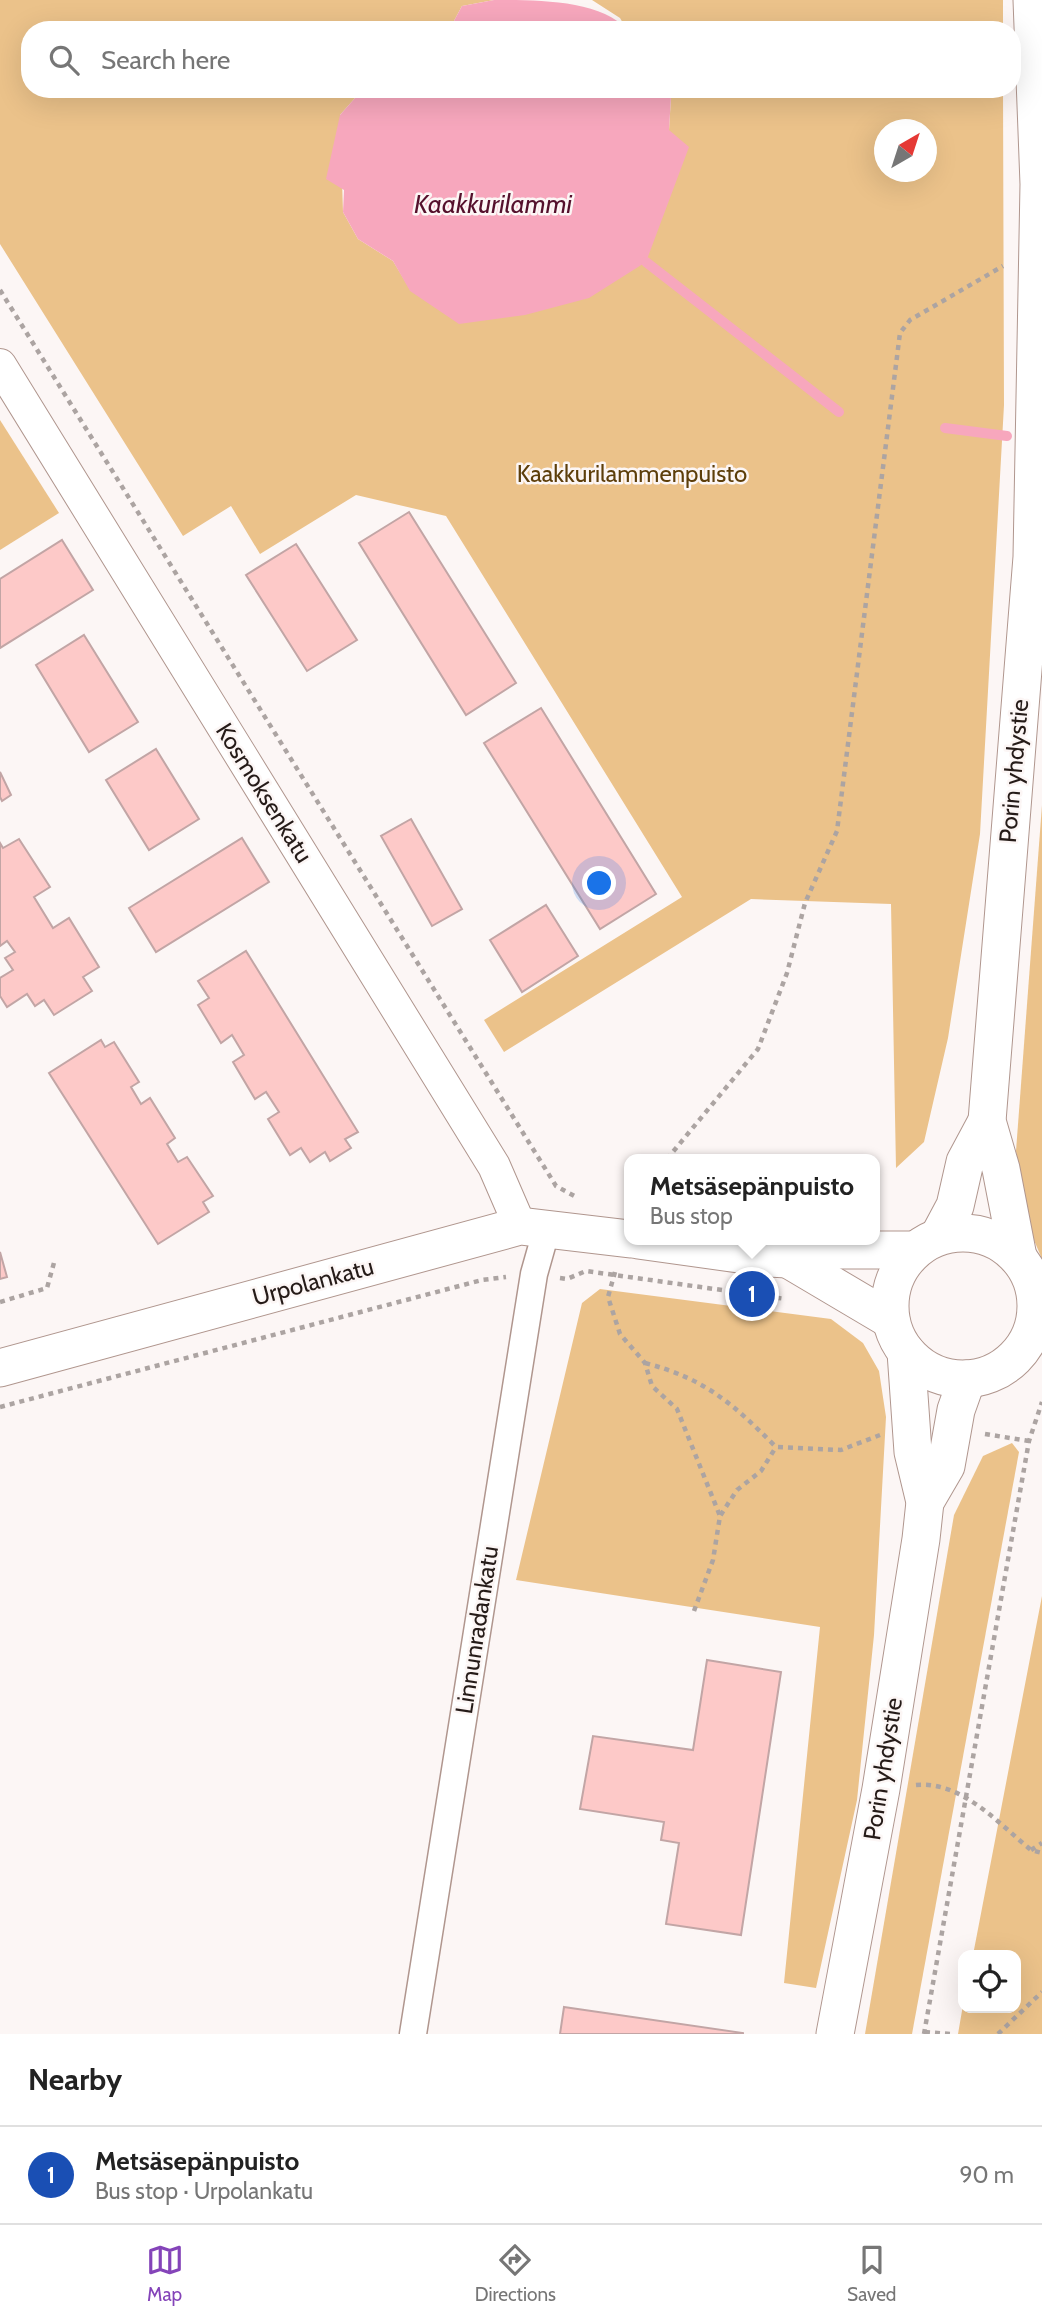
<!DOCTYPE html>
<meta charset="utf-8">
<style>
:root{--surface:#fff;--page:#f2f2f2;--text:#222;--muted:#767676;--line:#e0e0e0;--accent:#8444b9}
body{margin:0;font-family:Cabin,sans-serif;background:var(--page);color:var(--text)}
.controls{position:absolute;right:21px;bottom:21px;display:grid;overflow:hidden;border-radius:14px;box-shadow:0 7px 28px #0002}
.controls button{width:63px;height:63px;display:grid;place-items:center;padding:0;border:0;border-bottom:2px solid var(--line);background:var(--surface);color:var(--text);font:35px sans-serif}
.compass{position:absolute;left:874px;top:119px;width:63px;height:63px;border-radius:50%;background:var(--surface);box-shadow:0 7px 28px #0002;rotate:39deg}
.you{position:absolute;left:600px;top:884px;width:24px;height:24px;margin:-18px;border:5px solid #fff;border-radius:50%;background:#1a73e8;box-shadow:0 0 0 10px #1a73e833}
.badge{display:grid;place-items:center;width:46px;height:46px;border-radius:50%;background:var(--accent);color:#fff;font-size:23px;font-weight:700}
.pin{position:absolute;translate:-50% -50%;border:4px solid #fff;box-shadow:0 2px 7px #0006}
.popup{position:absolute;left:624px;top:1154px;width:256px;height:91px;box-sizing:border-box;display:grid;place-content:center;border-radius:14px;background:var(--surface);filter:drop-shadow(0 2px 5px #0005);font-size:23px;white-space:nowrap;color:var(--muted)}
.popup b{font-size:26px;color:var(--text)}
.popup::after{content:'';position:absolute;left:50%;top:100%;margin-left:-14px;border:14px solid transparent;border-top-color:var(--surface)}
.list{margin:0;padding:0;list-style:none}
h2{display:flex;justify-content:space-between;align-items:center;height:91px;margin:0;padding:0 28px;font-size:30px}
h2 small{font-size:23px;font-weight:400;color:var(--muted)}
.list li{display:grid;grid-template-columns:46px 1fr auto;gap:21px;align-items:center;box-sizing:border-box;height:98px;padding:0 28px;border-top:2px solid var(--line)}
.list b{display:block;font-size:26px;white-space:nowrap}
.list p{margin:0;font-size:23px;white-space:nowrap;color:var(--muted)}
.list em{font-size:23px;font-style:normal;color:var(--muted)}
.icon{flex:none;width:38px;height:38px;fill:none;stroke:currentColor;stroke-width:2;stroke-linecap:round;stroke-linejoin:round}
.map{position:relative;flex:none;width:1042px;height:2034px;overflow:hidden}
.search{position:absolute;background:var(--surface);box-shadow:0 7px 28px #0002;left:21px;right:21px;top:21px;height:77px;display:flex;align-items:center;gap:18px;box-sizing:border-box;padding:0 24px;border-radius:28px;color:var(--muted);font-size:26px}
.sheet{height:189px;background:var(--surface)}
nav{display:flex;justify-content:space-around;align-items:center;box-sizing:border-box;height:98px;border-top:2px solid var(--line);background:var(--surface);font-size:19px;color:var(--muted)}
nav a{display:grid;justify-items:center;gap:4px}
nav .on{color:var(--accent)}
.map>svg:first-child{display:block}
</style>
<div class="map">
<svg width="1042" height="2034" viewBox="0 0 1042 2034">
<rect width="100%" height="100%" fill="#fcf6f5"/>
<g fill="#ebc28a" fill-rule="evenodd">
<path d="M 0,0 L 494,0 L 462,6 L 449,30 L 30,30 L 30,89 L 363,89 L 340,115 L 343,212 L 358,239 L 393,261 L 411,291 L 669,130 L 671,97 L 665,89 L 1003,89 L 1004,405 L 980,834 L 948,1038 L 924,1142 L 896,1168 L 891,904 L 751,899 L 504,1052 L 484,1020 L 682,897 L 446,516 L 356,495 L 260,554 L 231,506 L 183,536 L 0,244 ZM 884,130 L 926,130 L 926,172 L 884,172 Z"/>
<path d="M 592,0 L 1003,0 L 1003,30 L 627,30 L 620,18 Z"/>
<path d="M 0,420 L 59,513 L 0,550 Z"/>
<path d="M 1042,805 L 1042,1259 L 1025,1219 L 1016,1151 Z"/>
<path d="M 600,1289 L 831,1319 L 863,1343 L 879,1371 L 886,1417 L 874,1635 L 857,1800 L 816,1988 L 784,1983 L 820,1627 L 516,1580 L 582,1303 Z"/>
<path d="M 1012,1443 L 1019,1452 L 912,2034 L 865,2034 L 954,1515 L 983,1456 Z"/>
<path d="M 1042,1596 L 1042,2034 L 958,2034 L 963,2005 L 963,2008 L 1016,2008 L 1016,1955 L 973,1955 Z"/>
</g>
<g fill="#f7a7bd">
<path d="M 494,0 C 538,0 602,0 627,30 L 449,30 L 462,6 Z"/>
<path d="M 363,89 L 665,89 L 671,97 L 669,130 L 689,147 L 646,262 L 589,298 L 525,315 L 459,324 L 410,291 L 393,261 L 358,239 L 343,212 L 344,190 L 326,179 L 340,115 Z"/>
</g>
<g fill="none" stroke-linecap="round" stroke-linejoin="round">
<g stroke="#f7a7bd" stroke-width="10">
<path d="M 646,262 L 839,412"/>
<path d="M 945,428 L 1007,436"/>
</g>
</g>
<g fill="#fdc9c8" stroke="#c2a5a5" stroke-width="2">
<path d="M 409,512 L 516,683 L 466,715 L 359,543 Z"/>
<path d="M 62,540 L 93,590 L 0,648 L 0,579 Z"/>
<path d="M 296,544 L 357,640 L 307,671 L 246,575 Z"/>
<path d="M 84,635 L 138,722 L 89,752 L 36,665 Z"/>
<path d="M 541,708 L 656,894 L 600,929 L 484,743 Z"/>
<path d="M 156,749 L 199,819 L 149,850 L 106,780 Z"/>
<path d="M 0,772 L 11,795 L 2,801 L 0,797 Z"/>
<path d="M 411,819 L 462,909 L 432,926 L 381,836 Z"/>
<path d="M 242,838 L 269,882 L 156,952 L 129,908 Z"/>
<path d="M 19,839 L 50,887 L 34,897 L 53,928 L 69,918 L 99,967 L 83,977 L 92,991 L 54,1015 L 44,1000 L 35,1006 L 27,994 L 7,1007 L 0,996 L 0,978 L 13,970 L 5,958 L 15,952 L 7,941 L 0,946 L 0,843 L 3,848 Z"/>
<path d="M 546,905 L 578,956 L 522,992 L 490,940 Z"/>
<path d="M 246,951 L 358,1132 L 345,1139 L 351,1148 L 330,1161 L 325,1152 L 310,1162 L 301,1148 L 290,1155 L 268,1119 L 279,1112 L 266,1092 L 255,1099 L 233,1062 L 244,1055 L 232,1035 L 221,1043 L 198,1005 L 209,998 L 198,981 Z"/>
<path d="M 101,1040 L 105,1047 L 114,1042 L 139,1082 L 131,1087 L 141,1104 L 150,1098 L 175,1138 L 167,1144 L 178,1162 L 187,1157 L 213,1196 L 203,1202 L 209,1212 L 158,1244 L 49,1073 Z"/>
<path d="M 0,1252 L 7,1277 L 0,1279 Z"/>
<path d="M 707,1660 L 781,1672 L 741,1935 L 666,1924 L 679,1843 L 661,1840 L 664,1822 L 580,1809 L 593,1736 L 693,1750 Z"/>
<path d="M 564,2007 L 743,2033 L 743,2034 L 560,2034 Z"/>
</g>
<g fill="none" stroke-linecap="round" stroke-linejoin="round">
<defs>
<path id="minor" d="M 413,2034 L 534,1274 L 547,1228"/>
<path id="tertiary" d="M 0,365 L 494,1166 L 520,1226"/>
<g id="secondary">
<circle cx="963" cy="1306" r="73"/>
<path d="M 939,1236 L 955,1206 L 965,1162 L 987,1121"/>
<path d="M 638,1240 L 768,1258 L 788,1259 L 828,1250 L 915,1250"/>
<path d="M 1018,1257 L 1001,1169 L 987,1121 L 1032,557 L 1039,184 L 1032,0"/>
<path d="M 788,1259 L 891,1320"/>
<path d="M 0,1368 L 520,1226 L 630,1239"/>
<path d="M 925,1502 L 946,1466 L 956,1410 L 967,1379"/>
<path d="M 835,2034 L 881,1789 L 921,1539 L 925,1502 L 913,1452 L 906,1352"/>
</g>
</defs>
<use href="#minor" stroke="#b0968e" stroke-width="29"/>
<use href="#tertiary" stroke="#b0968e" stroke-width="34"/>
<use href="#secondary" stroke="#b0968e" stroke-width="39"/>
<g stroke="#aca4a2" stroke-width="4.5" stroke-dasharray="5 5" stroke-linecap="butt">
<path d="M 0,290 L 556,1186 L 578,1198"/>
<path d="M 667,1159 L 758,1049 L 787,973 L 805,903 L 837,831 L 900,333 L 910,320 L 1003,266"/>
<path d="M 615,1272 L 608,1297 L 620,1334 L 645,1363 L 652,1386 L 677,1409 L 720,1516"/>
<path d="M 560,1278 L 567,1279 L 586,1271 L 786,1299"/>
<path d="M 0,1302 L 47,1288 L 55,1259"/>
<path d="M 645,1363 C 706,1379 733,1404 776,1447 L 841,1450 L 880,1435"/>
<path d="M 0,1407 L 482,1280 L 506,1277"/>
<path d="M 985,1434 L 1029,1441"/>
<path d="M 694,1611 L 713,1560 L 720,1516 L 737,1490 L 761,1471 L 776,1447"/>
<path d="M 916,1785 C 962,1781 998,1823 1031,1850 L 1042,1853"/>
<path d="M 1031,1850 L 1042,1843"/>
<path d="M 925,2032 L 950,2034"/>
<path d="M 924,2034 L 1029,1441 L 1042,1402"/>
<path d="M 998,2034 L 1042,1992"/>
</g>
<use href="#minor" stroke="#fff" stroke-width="26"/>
<use href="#tertiary" stroke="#fff" stroke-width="32"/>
<use href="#secondary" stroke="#fff" stroke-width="37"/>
</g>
<g text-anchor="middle" stroke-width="5" stroke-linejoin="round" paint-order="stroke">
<g font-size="24" fill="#5d3e0a" stroke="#fcf6f5">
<text x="632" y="482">Kaakkurilammenpuisto</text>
</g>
<g font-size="24" fill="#251b18" stroke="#fcf6f5">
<text transform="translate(1014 771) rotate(-85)" y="8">Porin yhdystie</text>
<text transform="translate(264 793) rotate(58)" y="8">Kosmoksenkatu</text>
<text transform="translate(313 1282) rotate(-15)" y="8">Urpolankatu</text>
<text transform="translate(477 1630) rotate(-81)" y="8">Linnunradankatu</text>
<text transform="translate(883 1769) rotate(-81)" y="8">Porin yhdystie</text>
</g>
<g font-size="26" font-style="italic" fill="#55102c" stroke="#fcf6f5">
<text x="493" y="213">Kaakkurilammi</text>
</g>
</g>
</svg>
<div class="controls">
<button><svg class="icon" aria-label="locate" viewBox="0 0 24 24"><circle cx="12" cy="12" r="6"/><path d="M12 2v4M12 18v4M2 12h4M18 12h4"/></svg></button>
</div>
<svg class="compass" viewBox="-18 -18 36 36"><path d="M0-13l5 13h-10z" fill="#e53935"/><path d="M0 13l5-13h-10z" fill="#767676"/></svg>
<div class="you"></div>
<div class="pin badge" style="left:752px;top:1294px;background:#1a4fb4">1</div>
<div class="popup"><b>Metsäsepänpuisto</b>Bus stop</div>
<div class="search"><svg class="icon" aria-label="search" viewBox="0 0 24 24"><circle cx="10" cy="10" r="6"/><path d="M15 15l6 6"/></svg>Search here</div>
</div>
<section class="sheet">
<h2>Nearby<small></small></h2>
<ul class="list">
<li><span class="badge" style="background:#1a4fb4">1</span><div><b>Metsäsepänpuisto</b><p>Bus stop · Urpolankatu</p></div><em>90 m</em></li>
</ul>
</section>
<nav>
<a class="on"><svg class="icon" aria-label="map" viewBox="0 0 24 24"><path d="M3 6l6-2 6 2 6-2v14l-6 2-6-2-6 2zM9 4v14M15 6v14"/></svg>Map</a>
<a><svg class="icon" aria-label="directions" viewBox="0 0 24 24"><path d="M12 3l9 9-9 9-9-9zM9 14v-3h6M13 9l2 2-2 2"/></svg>Directions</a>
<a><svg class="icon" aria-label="saved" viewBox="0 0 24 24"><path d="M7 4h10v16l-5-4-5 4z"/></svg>Saved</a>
</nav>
